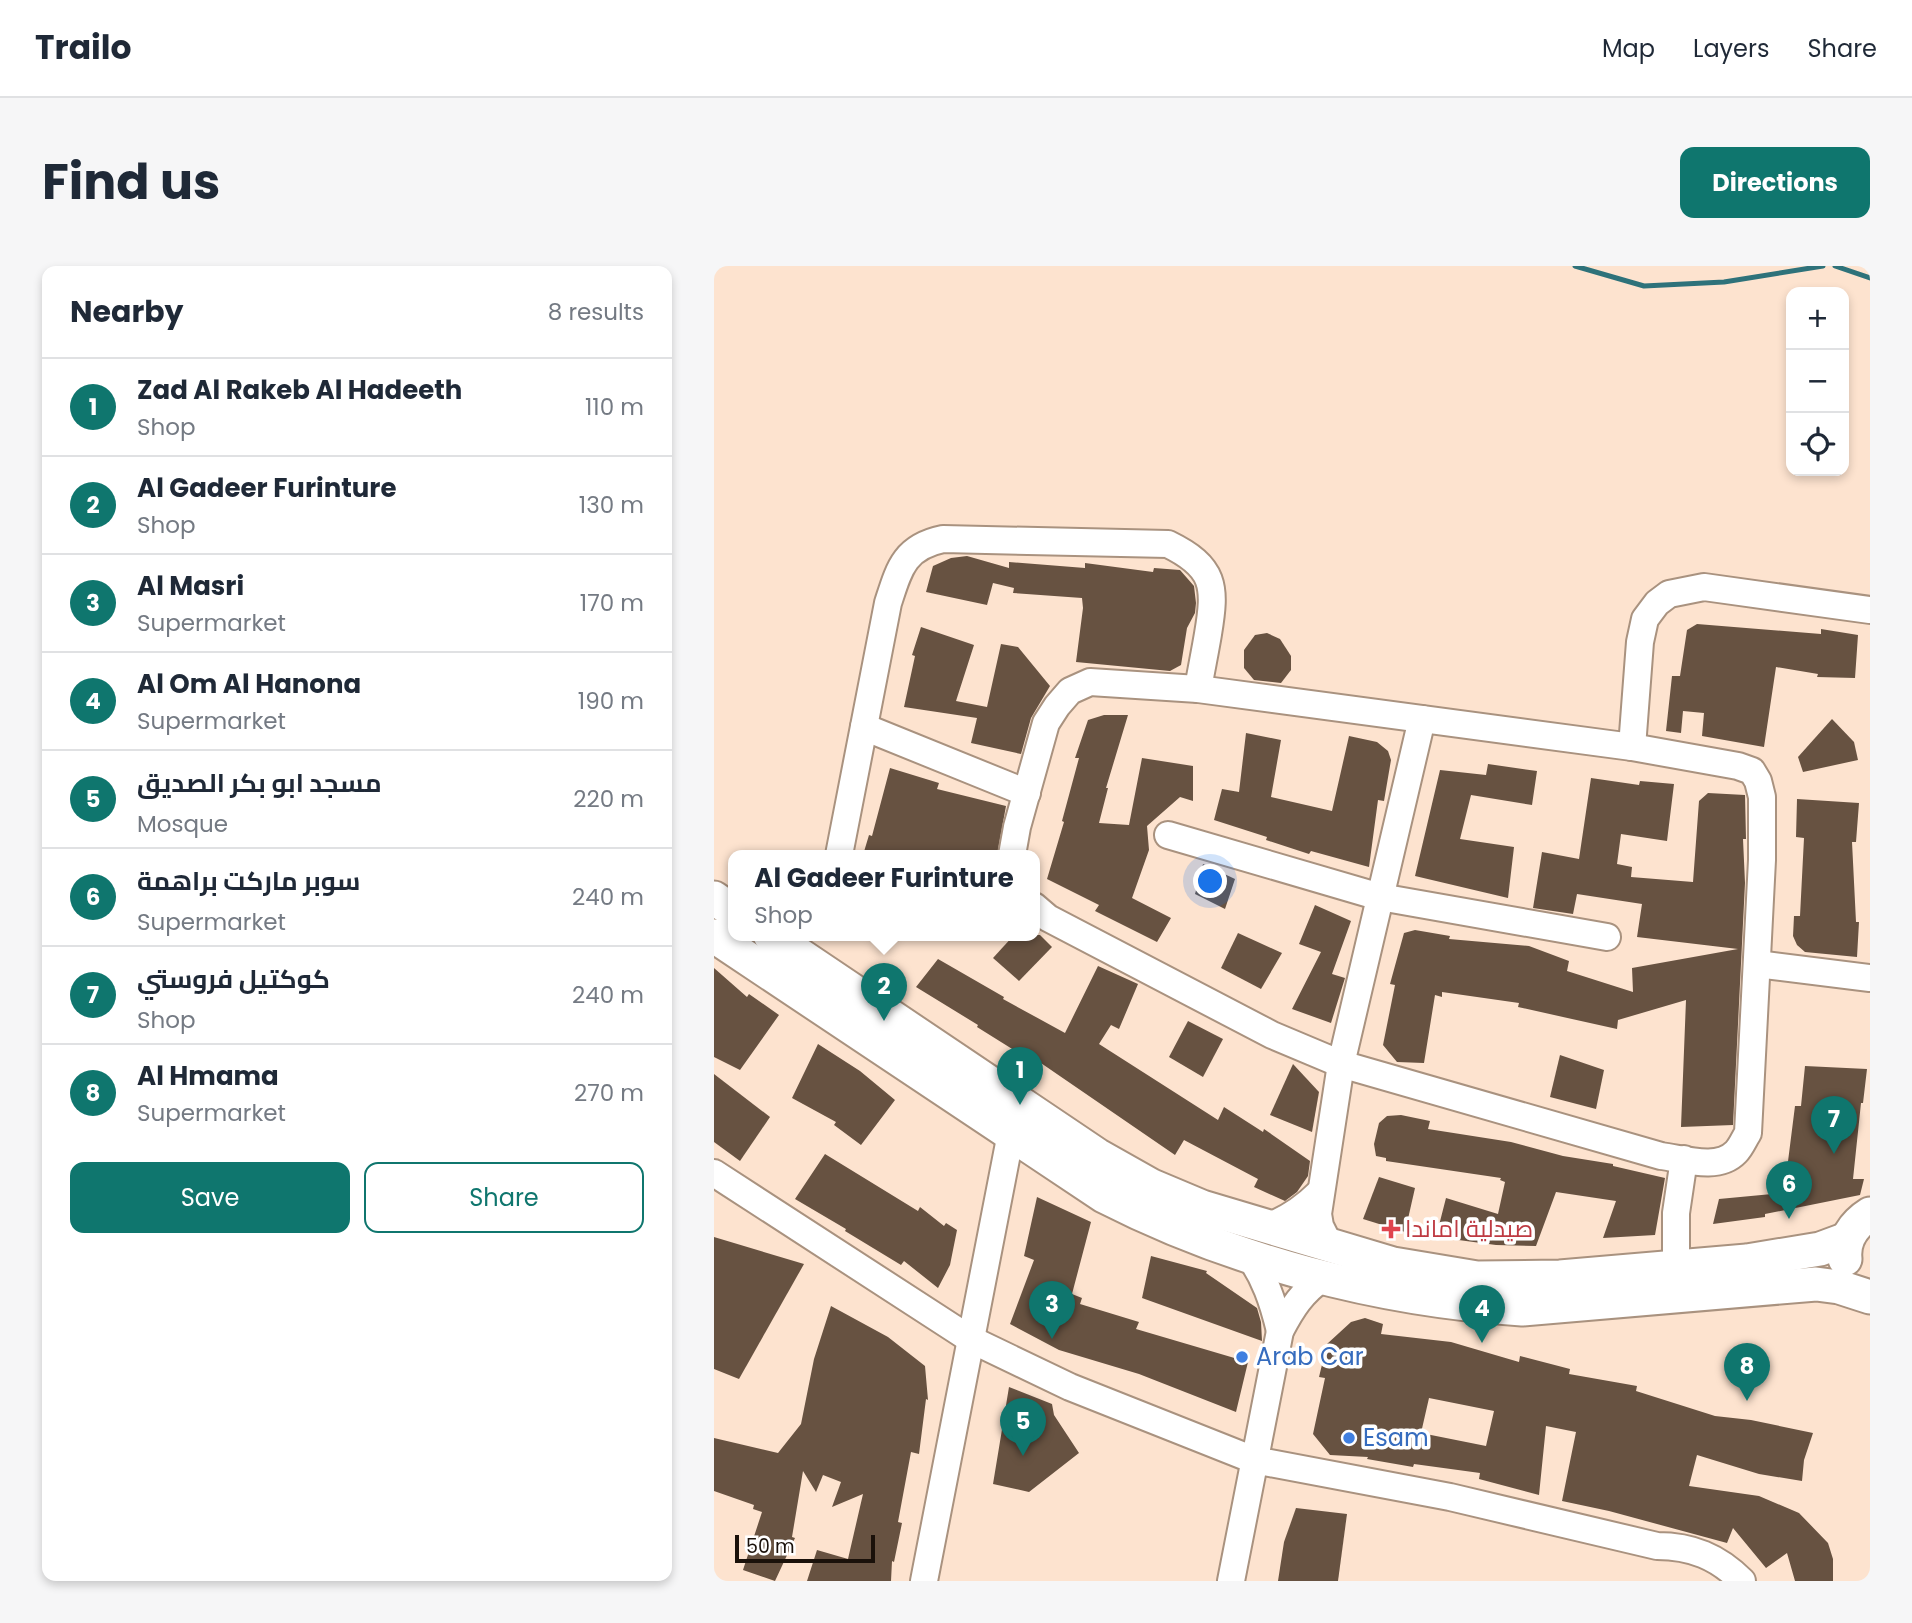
<!DOCTYPE html>
<meta charset="utf-8">
<style>
:root{--surface:#fff;--page:#f6f6f7;--text:#1f2937;--muted:#747a83;--line:#e0e1e3;--accent:#0f766e}
body{margin:0;font-family:Poppins,Cairo,sans-serif;background:var(--page);color:var(--text)}
.controls{position:absolute;right:21px;top:21px;display:grid;overflow:hidden;border-radius:14px;box-shadow:0 4px 10px #0003}
.controls button{width:63px;height:63px;display:grid;place-items:center;padding:0;border:0;border-bottom:2px solid var(--line);background:var(--surface);color:var(--text);font:35px sans-serif}
.scale{position:absolute;left:21px;bottom:18px;width:140px;box-sizing:border-box;padding-left:7px;border:4px solid #1a110a;border-top:0;font-size:19px;line-height:24px;white-space:nowrap;color:#1a110a;-webkit-text-stroke:5px #fff;paint-order:stroke}
.you{position:absolute;left:497px;top:616px;width:24px;height:24px;margin:-18px;border:5px solid #fff;border-radius:50%;background:#1a73e8;box-shadow:0 0 0 10px #1a73e833}
.badge{display:grid;place-items:center;width:46px;height:46px;border-radius:50%;background:var(--accent);color:#fff;font-size:23px;font-weight:700}
.pin{position:absolute;translate:-50% -58px;filter:drop-shadow(0 2px 4px #0008)}
.pin::after{content:'';position:absolute;top:37px;width:24px;height:21px;background:inherit;clip-path:polygon(0 0,100% 0,50% 100%)}
.popup{position:absolute;left:14px;top:584px;width:312px;height:91px;box-sizing:border-box;display:grid;place-content:center;border-radius:14px;background:var(--surface);filter:drop-shadow(0 2px 5px #0005);font-size:23px;white-space:nowrap;color:var(--muted)}
.popup b{font-size:26px;color:var(--text)}
.popup::after{content:'';position:absolute;left:50%;top:100%;margin-left:-14px;border:14px solid transparent;border-top-color:var(--surface)}
.list{margin:0;padding:0;list-style:none}
h2{display:flex;justify-content:space-between;align-items:center;height:91px;margin:0;padding:0 28px;font-size:30px}
h2 small{font-size:23px;font-weight:400;color:var(--muted)}
.list li{display:grid;grid-template-columns:46px 1fr auto;gap:21px;align-items:center;box-sizing:border-box;height:98px;padding:0 28px;border-top:2px solid var(--line)}
.list b{display:block;font-size:26px;white-space:nowrap}
.list p{margin:0;font-size:23px;white-space:nowrap;color:var(--muted)}
.list em{font-size:23px;font-style:normal;color:var(--muted)}
.actions{display:flex;gap:14px;padding:21px 28px}
.actions a{flex:1;padding:16px 0;border:2px solid var(--accent);border-radius:14px;text-align:center;font-size:24px;color:var(--accent)}
.actions .main{background:var(--accent);color:#fff}
.icon{flex:none;width:38px;height:38px;fill:none;stroke:currentColor;stroke-width:2;stroke-linecap:round;stroke-linejoin:round}
.map{position:relative;flex:none;width:1156px;height:1315px;overflow:hidden;border-radius:14px}
header{display:flex;align-items:center;gap:42px;box-sizing:border-box;height:98px;padding:0 35px;background:var(--surface);border-bottom:2px solid var(--line)}
header strong{font-size:33px}
nav{display:flex;gap:38px;margin-inline-start:auto;font-size:24px}
.intro{display:flex;align-items:center;justify-content:space-between;box-sizing:border-box;height:168px;padding:0 42px}
h1{margin:0;font-size:49px}
.button{padding:18px 32px;border-radius:14px;background:var(--accent);color:#fff;font-size:24px;font-weight:700}
main{display:flex;gap:42px;padding:0 42px}
aside{flex:1;background:var(--surface);border-radius:14px;box-shadow:0 4px 10px #0003}
.map>svg:first-child{display:block}
</style>
<header>
<strong>Trailo</strong>
<nav><a>Map</a><a>Layers</a><a>Share</a></nav>
</header>
<div class="intro"><h1>Find us</h1><a class="button">Directions</a></div>
<main>
<aside>
<h2>Nearby<small>8 results</small></h2>
<ul class="list">
<li><span class="badge">1</span><div><b>Zad Al Rakeb Al Hadeeth</b><p>Shop</p></div><em>110 m</em></li>
<li><span class="badge">2</span><div><b>Al Gadeer Furinture</b><p>Shop</p></div><em>130 m</em></li>
<li><span class="badge">3</span><div><b>Al Masri</b><p>Supermarket</p></div><em>170 m</em></li>
<li><span class="badge">4</span><div><b>Al Om Al Hanona</b><p>Supermarket</p></div><em>190 m</em></li>
<li><span class="badge">5</span><div><b>مسجد ابو بكر الصديق</b><p>Mosque</p></div><em>220 m</em></li>
<li><span class="badge">6</span><div><b>سوبر ماركت براهمة</b><p>Supermarket</p></div><em>240 m</em></li>
<li><span class="badge">7</span><div><b>كوكتيل فروستي</b><p>Shop</p></div><em>240 m</em></li>
<li><span class="badge">8</span><div><b>Al Hmama</b><p>Supermarket</p></div><em>270 m</em></li>
</ul>
<div class="actions"><a class="main">Save</a><a>Share</a></div>
</aside>
<div class="map">
<svg width="1156" height="1315" viewBox="0 0 1156 1315">
<rect width="100%" height="100%" fill="#fde3cf"/>
<g fill="none" stroke-linecap="round" stroke-linejoin="round">
<g stroke="#2e727a" stroke-width="5">
<path d="M 861,0 L 930,20 L 1010,16 L 1109,0"/>
<path d="M 1121,0 L 1156,12"/>
</g>
</g>
<g fill="#675241" fill-rule="evenodd">
<path d="M 253,290 L 295,302 L 295,296 L 371,302 L 371,297 L 439,306 L 440,302 L 466,304 L 480,320 L 482,337 L 481,347 L 473,362 L 467,399 L 456,405 L 362,396 L 369,342 L 368,332 L 299,327 L 300,322 L 279,317 L 273,339 L 212,326 L 219,300 L 237,292 Z"/>
<path d="M 983,358 L 1107,368 L 1107,363 L 1144,369 L 1141,412 L 1103,411 L 1104,408 L 1062,401 L 1050,481 L 988,470 L 990,447 L 969,445 L 967,467 L 952,465 L 958,410 L 966,410 L 973,364 Z"/>
<path d="M 207,361 L 260,379 L 242,435 L 273,441 L 287,378 L 304,381 L 336,420 L 317,452 L 307,488 L 257,477 L 263,452 L 190,441 L 201,390 L 198,389 Z"/>
<path d="M 553,367 L 566,373 L 577,390 L 577,404 L 567,417 L 540,414 L 530,402 L 530,384 L 541,369 Z"/>
<path d="M 390,449 L 414,449 L 392,522 L 394,522 L 385,557 L 415,559 L 428,492 L 479,500 L 479,535 L 466,531 L 433,560 L 435,584 L 418,632 L 457,652 L 443,676 L 381,645 L 385,639 L 333,613 L 350,556 L 348,555 L 365,492 L 361,492 L 374,454 Z"/>
<path d="M 1118,453 L 1140,476 L 1144,494 L 1089,506 L 1084,491 Z"/>
<path d="M 532,467 L 567,474 L 557,531 L 618,545 L 635,470 L 663,476 L 674,485 L 677,494 L 670,535 L 664,534 L 655,601 L 597,585 L 595,588 L 552,574 L 553,571 L 500,554 L 508,523 L 525,526 Z"/>
<path d="M 774,498 L 823,505 L 818,539 L 757,529 L 746,573 L 800,581 L 794,632 L 701,610 L 726,504 L 772,509 Z"/>
<path d="M 176,502 L 225,517 L 223,523 L 292,540 L 283,589 L 149,589 L 155,569 L 158,570 Z"/>
<path d="M 877,512 L 925,519 L 926,515 L 960,518 L 953,575 L 907,568 L 903,598 L 918,601 L 917,611 L 979,616 L 985,535 L 994,527 L 1031,529 L 1032,573 L 1029,573 L 1031,617 L 1019,859 L 967,861 L 972,734 L 904,754 L 903,763 L 804,741 L 805,737 L 728,726 L 728,731 L 721,729 L 710,797 L 683,796 L 669,779 L 681,719 L 676,718 L 690,667 L 701,664 L 736,670 L 735,673 L 815,680 L 855,695 L 853,705 L 919,726 L 918,702 L 1024,683 L 923,671 L 928,638 L 863,628 L 859,648 L 819,642 L 828,586 L 865,593 Z"/>
<path d="M 1083,533 L 1145,537 L 1142,576 L 1138,576 L 1142,656 L 1145,656 L 1143,691 L 1091,686 L 1083,679 L 1079,670 L 1080,650 L 1086,650 L 1090,572 L 1082,571 Z"/>
<path d="M 489,598 L 521,613 L 511,643 L 481,628 Z"/>
<path d="M 601,639 L 637,655 L 618,708 L 631,712 L 617,757 L 578,743 L 607,686 L 585,678 Z"/>
<path d="M 524,667 L 568,687 L 547,723 L 507,702 Z"/>
<path d="M 300,669 L 326,669 L 338,681 L 305,715 L 279,692 Z"/>
<path d="M 224,693 L 290,731 L 289,733 L 351,767 L 384,700 L 424,718 L 405,763 L 397,759 L 385,778 L 504,854 L 510,841 L 549,866 L 550,863 L 596,895 L 594,910 L 583,926 L 571,935 L 540,921 L 544,913 L 470,874 L 461,889 L 305,782 L 303,786 L 263,761 L 264,759 L 202,721 Z"/>
<path d="M 0,702 L 33,731 L 35,728 L 65,749 L 26,804 L 0,791 Z"/>
<path d="M 474,755 L 509,773 L 489,811 L 455,791 Z"/>
<path d="M 104,778 L 146,805 L 181,834 L 147,879 L 120,859 L 122,856 L 78,832 Z"/>
<path d="M 846,789 L 890,804 L 882,843 L 836,831 Z"/>
<path d="M 579,798 L 605,826 L 598,866 L 556,849 Z"/>
<path d="M 1091,800 L 1153,803 L 1149,837 L 1147,837 L 1139,913 L 1150,913 L 1146,929 L 1051,948 L 1051,951 L 999,958 L 1005,933 L 1070,927 L 1081,840 L 1087,840 Z"/>
<path d="M 0,808 L 56,851 L 26,895 L 0,876 Z"/>
<path d="M 687,849 L 716,855 L 714,863 L 797,876 L 849,890 L 899,898 L 899,900 L 951,912 L 941,969 L 889,972 L 902,935 L 842,926 L 822,980 L 782,979 L 722,971 L 732,932 L 784,948 L 791,916 L 786,914 L 787,912 L 672,895 L 672,892 L 662,890 L 660,878 L 665,857 L 673,850 Z"/>
<path d="M 111,888 L 204,945 L 206,941 L 230,960 L 232,957 L 243,964 L 236,999 L 224,1022 L 190,995 L 187,999 L 131,965 L 132,963 L 81,933 Z"/>
<path d="M 665,911 L 701,922 L 691,966 L 649,953 Z"/>
<path d="M 323,931 L 377,956 L 358,1028 L 368,1032 L 366,1038 L 425,1056 L 422,1063 L 534,1096 L 522,1146 L 425,1108 L 345,1084 L 296,1058 L 320,994 L 310,990 Z"/>
<path d="M 0,971 L 90,998 L 25,1113 L 0,1103 Z"/>
<path d="M 437,990 L 493,1005 L 492,1007 L 543,1042 L 547,1056 L 548,1075 L 428,1032 Z"/>
<path d="M 117,1040 L 174,1071 L 211,1100 L 214,1134 L 212,1133 L 205,1188 L 197,1186 L 184,1256 L 188,1257 L 180,1296 L 178,1295 L 177,1315 L 93,1315 L 103,1284 L 134,1293 L 149,1228 L 118,1241 L 127,1216 L 109,1209 L 102,1226 L 89,1205 L 78,1271 L 81,1272 L 61,1315 L 29,1304 L 48,1246 L 39,1243 L 40,1239 L 0,1225 L 0,1172 L 64,1187 L 87,1158 L 100,1093 Z"/>
<path d="M 651,1052 L 669,1058 L 667,1068 L 737,1076 L 805,1096 L 806,1090 L 856,1103 L 855,1108 L 923,1120 L 922,1125 L 1001,1150 L 1037,1154 L 1099,1167 L 1090,1194 L 1088,1215 L 1045,1208 L 983,1189 L 975,1220 L 1045,1230 L 1085,1247 L 1114,1277 L 1119,1293 L 1119,1315 L 1081,1315 L 1073,1287 L 1052,1302 L 1019,1262 L 1013,1277 L 895,1245 L 848,1235 L 862,1166 L 832,1160 L 825,1229 L 765,1213 L 766,1207 L 700,1198 L 699,1201 L 653,1193 L 654,1191 L 616,1189 L 599,1168 L 611,1112 L 605,1111 L 613,1078 L 637,1056 ZM 715,1132 L 780,1145 L 772,1180 L 707,1167 Z"/>
<path d="M 295,1121 L 338,1138 L 340,1149 L 365,1187 L 315,1226 L 279,1218 Z"/>
<path d="M 582,1242 L 633,1248 L 624,1315 L 564,1315 L 570,1276 Z"/>
</g>
<g fill="none" stroke-linecap="round" stroke-linejoin="round">
<defs>
<g id="minor">
<path d="M 150,461 L 313,527"/>
<path d="M 918,481 L 926,376 L 931,353 L 943,337 L 955,328 L 990,321 L 1156,344"/>
<path d="M 454,569 L 666,631 L 893,671"/>
<path d="M 125,589 L 174,337 C 185,303 190,281 229,273 L 454,278 C 501,301 502,320 494,368 C 491,386 487,405 484,423"/>
<path d="M 298,589 L 303,561 L 332,457 L 343,440 L 356,425 L 376,416 L 484,423 L 918,481 L 1024,500 L 1038,505 L 1044,515 L 1048,531 L 1048,594 L 1034,867 C 1030,873 1027,881 1022,886 C 1004,905 970,893 947,890 L 627,798 L 558,769 L 334,652 L 320,640"/>
<path d="M 1043,698 L 1156,712"/>
<path d="M 0,907 L 256,1073 L 356,1121 L 540,1194 L 736,1231 L 943,1280 C 978,1280 1004,1291 1028,1315"/>
<path d="M 553,961 C 574,953 589,943 605,927"/>
<path d="M 616,980 L 606,960 L 604,948 L 627,798 L 708,453"/>
<path d="M 533,987 C 551,1011 559,1036 566,1065"/>
<path d="M 962,1002 L 962,947 L 970,893"/>
<path d="M 210,1315 L 297,867 L 305,851"/>
<path d="M 517,1315 L 566,1065 C 578,1042 588,1026 610,1011"/>
</g>
<g id="major">
<path d="M 0,632 L 19,645"/>
<path d="M 56,669 L 383,889 L 438,920 L 488,941 L 679,998 L 763,1012 L 846,1011 L 1033,995 L 1106,983 L 1133,973"/>
<path d="M 0,670 L 390,930 C 517,995 665,1034 808,1043 L 1102,1018 L 1125,1021 L 1156,1031"/>
<path d="M 1131,993 C 1129,974 1140,958 1156,948"/>
</g>
</defs>
<use href="#minor" stroke="#a9927f" stroke-width="30"/>
<use href="#major" stroke="#a9927f" stroke-width="37"/>
<use href="#minor" stroke="#fff" stroke-width="26"/>
<use href="#major" stroke="#fff" stroke-width="33"/>
</g>
<path fill="#e0444e" stroke="#fff" stroke-width="2.5" d="M673.5 952.5h7v7h7v7h-7v7h-7v-7h-7v-7h7z"/>
<g fill="#3f7fe0" stroke="#fff" stroke-width="2.5">
<circle cx="528" cy="1091" r="7"/>
<circle cx="635" cy="1172" r="7"/>
</g>
<g text-anchor="middle" stroke-width="7" stroke-linejoin="round" paint-order="stroke">
<g font-size="24" fill="#be3a42" stroke="#fff" text-anchor="start">
<text x="691" y="971">صيدلية اماندا</text>
</g>
<g font-size="24" fill="#366cbe" stroke="#fff" text-anchor="start">
<text x="542" y="1099">Arab Car</text>
<text x="649" y="1180">Esam</text>
</g>
</g>
</svg>
<div class="controls">
<button>+</button>
<button>−</button>
<button><svg class="icon" aria-label="locate" viewBox="0 0 24 24"><circle cx="12" cy="12" r="6"/><path d="M12 2v4M12 18v4M2 12h4M18 12h4"/></svg></button>
</div>
<div class="scale">50 m</div>
<div class="you"></div>
<div class="pin badge" style="left:306px;top:839px">1</div>
<div class="pin badge" style="left:170px;top:755px">2</div>
<div class="popup"><b>Al Gadeer Furinture</b>Shop</div>
<div class="pin badge" style="left:338px;top:1073px">3</div>
<div class="pin badge" style="left:768px;top:1077px">4</div>
<div class="pin badge" style="left:309px;top:1190px">5</div>
<div class="pin badge" style="left:1075px;top:953px">6</div>
<div class="pin badge" style="left:1120px;top:888px">7</div>
<div class="pin badge" style="left:1033px;top:1135px">8</div>
</div>
</main>
